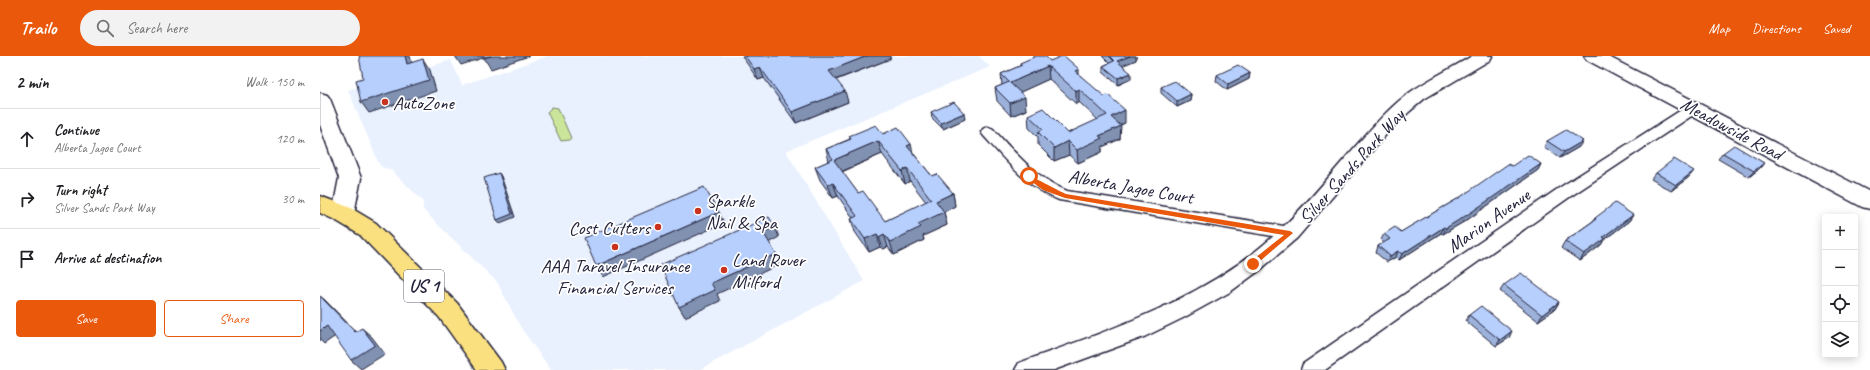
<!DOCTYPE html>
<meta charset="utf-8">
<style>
:root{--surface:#fff;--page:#f2f2f2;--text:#202124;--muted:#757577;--line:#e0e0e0;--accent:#ea580c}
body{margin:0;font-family:Caveat,sans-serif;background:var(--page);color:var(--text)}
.controls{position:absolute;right:12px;bottom:12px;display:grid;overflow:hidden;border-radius:4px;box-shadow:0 2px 10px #0003}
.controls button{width:36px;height:36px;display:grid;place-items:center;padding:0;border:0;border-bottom:1px solid var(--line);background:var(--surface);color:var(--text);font:20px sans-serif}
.stop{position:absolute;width:12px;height:12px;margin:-9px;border:3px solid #ea580c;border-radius:50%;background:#fff}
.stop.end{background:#ea580c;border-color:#fff;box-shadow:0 1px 4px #0008}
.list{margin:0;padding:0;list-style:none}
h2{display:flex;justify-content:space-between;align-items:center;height:52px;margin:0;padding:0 16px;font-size:17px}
h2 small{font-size:13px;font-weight:400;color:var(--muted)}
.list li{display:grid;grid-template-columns:26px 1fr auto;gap:12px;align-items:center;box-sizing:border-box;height:60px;padding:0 16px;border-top:1px solid var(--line)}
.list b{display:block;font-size:15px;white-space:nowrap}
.list p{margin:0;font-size:13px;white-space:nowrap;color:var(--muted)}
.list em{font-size:13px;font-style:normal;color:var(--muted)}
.actions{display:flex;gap:8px;padding:12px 16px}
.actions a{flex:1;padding:9px 0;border:1px solid var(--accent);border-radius:4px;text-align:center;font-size:14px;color:var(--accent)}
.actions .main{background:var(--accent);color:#fff}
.icon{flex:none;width:22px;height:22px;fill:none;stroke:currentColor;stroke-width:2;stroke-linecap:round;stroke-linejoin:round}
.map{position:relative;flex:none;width:1550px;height:314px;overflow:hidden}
header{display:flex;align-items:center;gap:24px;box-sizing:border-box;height:56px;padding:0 20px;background:var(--accent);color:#fff}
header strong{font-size:19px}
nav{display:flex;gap:22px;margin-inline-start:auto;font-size:14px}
.search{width:280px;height:36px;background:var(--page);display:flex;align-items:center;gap:10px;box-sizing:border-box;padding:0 14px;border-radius:22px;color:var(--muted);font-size:15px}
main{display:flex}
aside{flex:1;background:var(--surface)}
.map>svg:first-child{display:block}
</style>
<header>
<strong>Trailo</strong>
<div class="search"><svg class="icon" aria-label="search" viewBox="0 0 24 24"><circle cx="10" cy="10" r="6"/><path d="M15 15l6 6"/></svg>Search here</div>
<nav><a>Map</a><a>Directions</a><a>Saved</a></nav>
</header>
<main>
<aside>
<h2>2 min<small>Walk · 150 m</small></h2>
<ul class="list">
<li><svg class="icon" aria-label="ahead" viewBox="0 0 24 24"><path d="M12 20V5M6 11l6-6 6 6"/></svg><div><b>Continue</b><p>Alberta Jagoe Court</p></div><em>120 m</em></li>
<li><svg class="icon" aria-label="right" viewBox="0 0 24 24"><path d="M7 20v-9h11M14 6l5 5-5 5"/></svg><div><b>Turn right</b><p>Silver Sands Park Way</p></div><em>30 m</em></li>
<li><svg class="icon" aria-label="arrive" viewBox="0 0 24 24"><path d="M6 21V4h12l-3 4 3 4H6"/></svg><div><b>Arrive at destination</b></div></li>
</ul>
<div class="actions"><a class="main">Save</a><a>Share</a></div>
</aside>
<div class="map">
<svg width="1550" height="314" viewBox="0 0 1550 314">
<rect width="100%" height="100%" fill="#fff"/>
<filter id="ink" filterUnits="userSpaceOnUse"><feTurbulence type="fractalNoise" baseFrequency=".025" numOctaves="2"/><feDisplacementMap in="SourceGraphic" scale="8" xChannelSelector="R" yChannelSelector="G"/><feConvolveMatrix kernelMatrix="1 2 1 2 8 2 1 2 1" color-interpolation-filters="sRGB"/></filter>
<g filter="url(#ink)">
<path fill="#e9f1fe" d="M 228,0 L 659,0 L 670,11 L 466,95 L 544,225 L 379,314 L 231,314 L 201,272 L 177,226 L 103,154 L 103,145 L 71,114 L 62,111 L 59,108 L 28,34 L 131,4 L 142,29 Z"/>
<path fill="#cbe59b" stroke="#76846b" d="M 232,51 L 238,52 L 251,82 L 249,84 L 241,85 L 227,56 Z"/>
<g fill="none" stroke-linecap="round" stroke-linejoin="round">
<defs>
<g id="minor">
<path d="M 1374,47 L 1379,49 L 1381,52 L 1379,55 L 1251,140 L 1005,314 L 981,314 L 983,308 L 1239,132 L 1369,49 Z"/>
<path d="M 668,71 L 673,73 C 695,97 716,122 747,135 L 970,171 L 976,173 L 978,177 L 976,181 L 970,183 L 739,144 C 707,131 686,105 663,79 L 661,76 L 663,73 Z"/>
</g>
<path id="tertiary" d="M 1152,0 L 1172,0 L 1170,4 L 1104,43 L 1090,55 L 1070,74 L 977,182 L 940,214 L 910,236 L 863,262 L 824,281 L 734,314 L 695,314 L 699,307 C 792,273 891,242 963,171 C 991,144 1016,112 1042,83 C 1057,66 1073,48 1092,35 C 1111,22 1132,12 1152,0 Z"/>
<g id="secondary">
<path d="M 1264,0 L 1287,0 L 1550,136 L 1550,153 L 1542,151 L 1267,4 Z"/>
<path d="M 0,37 L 7,39 L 10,43 L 41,122 L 34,158 L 31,164 L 23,166 L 15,164 L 12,158 L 19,122 L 0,69 Z"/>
</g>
<path id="primary" d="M 0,140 L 31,152 L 56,167 L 137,247 L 181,306 L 185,314 L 157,314 L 119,261 L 40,179 L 15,164 L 0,157 Z"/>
</defs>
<use href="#minor" stroke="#22223b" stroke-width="3"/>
<use href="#tertiary" stroke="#22223b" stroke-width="3"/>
<use href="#secondary" stroke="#22223b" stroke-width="3"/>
<use href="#primary" stroke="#22223b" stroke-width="3"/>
<use href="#minor" fill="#fff" fill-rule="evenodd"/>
<use href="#tertiary" fill="#fff" fill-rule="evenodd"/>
<use href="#secondary" fill="#fff" fill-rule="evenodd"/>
<use href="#primary" fill="#fbe080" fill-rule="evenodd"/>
</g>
<g fill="#9db2da" stroke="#22223b" fill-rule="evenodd">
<path d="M 422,0 L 570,0 L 570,3 L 516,24 L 528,46 L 476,67 L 444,22 L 438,24 Z"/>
<path d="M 782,0 L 816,0 L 816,4 L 802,9 L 811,23 L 798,29 L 783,16 L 783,10 L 789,7 Z"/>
<path d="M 730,5 L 759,18 L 805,67 L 800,69 L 800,83 L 782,91 L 782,96 L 758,107 L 749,99 L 734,105 L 718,89 L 718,81 L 709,72 L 708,59 L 748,77 L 778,64 L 759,46 L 756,48 L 729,23 L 700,36 L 706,54 L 691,60 L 677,45 L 675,32 L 682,29 L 681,18 L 700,10 L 700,7 Z"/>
<path d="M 930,17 L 929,23 L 907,34 L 896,25 L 897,19 Z"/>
<path d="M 841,31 L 871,38 L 870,45 L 857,51 L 841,37 Z"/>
<path d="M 611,56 L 645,63 L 623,73 L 612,62 Z"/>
<path d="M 563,78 L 593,97 L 612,120 L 633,137 L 635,150 L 624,156 L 627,169 L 603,180 L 604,184 L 574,199 L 568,191 L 563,193 L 560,191 L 549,196 L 535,176 L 531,163 L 533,162 L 518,140 L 513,142 L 500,124 L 495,111 L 509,105 L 506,93 L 530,83 L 529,80 ZM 562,98 L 585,128 L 590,125 L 606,146 L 565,165 L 538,137 L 522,116 Z"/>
<path d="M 1227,85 L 1259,91 L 1240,102 L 1224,91 Z"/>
<path d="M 1403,97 L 1444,107 L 1439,113 L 1429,121 L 1398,103 Z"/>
<path d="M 1221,108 L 1218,114 L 1147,164 L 1123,178 L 1121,177 L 1079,204 L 1076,201 L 1067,206 L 1056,197 L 1058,190 L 1064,187 L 1061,184 L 1064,178 L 1081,176 L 1139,142 L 1192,110 Z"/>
<path d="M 1336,117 L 1369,121 L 1351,135 L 1331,123 Z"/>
<path d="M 1313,159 L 1309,165 L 1284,184 L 1281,189 L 1260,205 L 1241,192 L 1245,185 L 1273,165 L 1275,162 Z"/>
<path d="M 1184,229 L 1239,246 L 1235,253 L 1218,265 L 1180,235 Z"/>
<path d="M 1149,259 L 1189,282 L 1176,290 L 1146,265 Z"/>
</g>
<g fill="#8091b1" stroke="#22223b">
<path d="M 85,0 L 90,0 L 95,18 L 87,8 Z"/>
<path d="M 135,0 L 165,0 L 166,1 L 141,9 Z"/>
<path d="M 171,0 L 209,0 L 171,13 L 164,2 Z"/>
<path d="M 547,0 L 570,0 L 570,3 L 512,25 L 509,15 Z"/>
<path d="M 810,0 L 816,0 L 816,4 L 797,12 L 797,5 Z"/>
<path d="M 103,3 L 110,14 L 116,35 L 49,57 L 41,46 Z"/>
<path d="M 728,10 L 729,23 L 692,40 L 690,27 Z"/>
<path d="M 440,11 L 444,22 L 438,24 L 434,13 Z"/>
<path d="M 759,13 L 759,26 L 755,15 Z"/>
<path d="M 811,17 L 811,23 L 798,29 L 798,22 Z"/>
<path d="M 930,17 L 929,23 L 907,34 L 908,28 Z"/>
<path d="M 759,33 L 759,46 L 756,48 L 756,35 Z"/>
<path d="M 525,35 L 528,46 L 476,67 L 472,56 Z"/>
<path d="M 871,38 L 870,45 L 857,51 L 857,45 Z"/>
<path d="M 705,41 L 706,54 L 691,60 L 690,47 Z"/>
<path d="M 805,54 L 805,67 L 791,74 L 791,61 Z"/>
<path d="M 644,57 L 645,63 L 623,73 L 621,67 Z"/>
<path d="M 801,70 L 800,83 L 782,91 L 782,96 L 758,107 L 757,94 L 779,80 Z"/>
<path d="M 558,85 L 562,98 L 518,117 L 514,104 Z"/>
<path d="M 748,85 L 749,99 L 734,105 L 734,92 Z"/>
<path d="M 1263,85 L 1259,91 L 1240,102 L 1244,96 Z"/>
<path d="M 591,88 L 594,101 L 587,90 Z"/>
<path d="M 1444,107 L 1439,113 L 1429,121 L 1434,115 Z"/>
<path d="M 1221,108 L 1218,114 L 1147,164 L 1123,178 L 1126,172 Z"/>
<path d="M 587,112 L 590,125 L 585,128 L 582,115 Z"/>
<path d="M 1374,115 L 1369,121 L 1351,135 L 1356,129 Z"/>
<path d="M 179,117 L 181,120 L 195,161 L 180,167 L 177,164 Z"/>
<path d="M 513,127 L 518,140 L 513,142 L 508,129 Z"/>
<path d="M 633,137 L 635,150 L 624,156 L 627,169 L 603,180 L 604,184 L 574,199 L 570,186 L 598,168 L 616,145 Z"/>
<path d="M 399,156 L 404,167 L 283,221 L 276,210 Z"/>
<path d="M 1313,159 L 1309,165 L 1284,184 L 1281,189 L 1260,205 L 1264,198 L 1283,181 Z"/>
<path d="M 455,171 L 459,181 L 448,187 L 443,176 Z"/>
<path d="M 1124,171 L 1121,177 L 1079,204 L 1082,198 Z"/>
<path d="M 557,178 L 560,191 L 549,196 L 545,183 Z"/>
<path d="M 564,178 L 568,191 L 563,193 L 559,181 Z"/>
<path d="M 1078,195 L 1076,201 L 1067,206 L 1070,200 Z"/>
<path d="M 456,198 L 460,208 L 397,238 L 400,245 L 365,261 L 359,251 L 391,227 Z"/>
<path d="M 0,240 L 5,244 L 45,285 L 35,276 Z"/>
<path d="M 1239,246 L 1235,253 L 1218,265 L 1222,259 Z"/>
<path d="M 7,270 L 17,279 L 4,288 L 0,284 L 0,275 Z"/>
<path d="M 42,272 L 52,281 L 65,298 L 41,313 L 31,304 Z"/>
<path d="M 1192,275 L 1189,282 L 1176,290 L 1180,284 Z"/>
</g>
<g fill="#b7cffd" stroke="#22223b" fill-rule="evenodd">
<path d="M 39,0 L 85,0 L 87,8 L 103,3 L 109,24 L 41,46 L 36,24 L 43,22 Z"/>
<path d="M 163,0 L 171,0 L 164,2 Z"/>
<path d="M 425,0 L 547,0 L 509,15 L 525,35 L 472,56 L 440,11 L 434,13 Z"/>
<path d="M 716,0 L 725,0 L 730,5 L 742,0 L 744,0 L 759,13 L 755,15 L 784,40 L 788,39 L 805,54 L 791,61 L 801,70 L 779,80 L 782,82 L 757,94 L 748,85 L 734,92 L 718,76 L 723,73 L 708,59 L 723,52 L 748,77 L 787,59 L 759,33 L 756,35 L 728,10 L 690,27 L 705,41 L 690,47 L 675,32 L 689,26 L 681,18 L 702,9 L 700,7 Z"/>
<path d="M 789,0 L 810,0 L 797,5 L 811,17 L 798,22 L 783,10 L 794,5 Z"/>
<path d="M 918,9 L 930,17 L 908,28 L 897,19 Z"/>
<path d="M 855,25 L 871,38 L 857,45 L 841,31 Z"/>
<path d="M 634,46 L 644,57 L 621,67 L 611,56 Z"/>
<path d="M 556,69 L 563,78 L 578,71 L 591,88 L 587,90 L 612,120 L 617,118 L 633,137 L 616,145 L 624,156 L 598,168 L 601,171 L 570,186 L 564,178 L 559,181 L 557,178 L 545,183 L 531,163 L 537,160 L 513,127 L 508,129 L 495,111 L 513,103 L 506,93 L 531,83 L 529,80 ZM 558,85 L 582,115 L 587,112 L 611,143 L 565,165 L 543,135 L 538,137 L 514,104 Z"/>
<path d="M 1246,74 L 1263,85 L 1244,96 L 1227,85 Z"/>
<path d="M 1414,89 L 1444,107 L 1434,115 L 1403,97 Z"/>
<path d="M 1208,99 L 1221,108 L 1150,157 L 1126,172 L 1124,171 L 1082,198 L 1078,195 L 1070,200 L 1058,190 L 1070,183 L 1064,178 L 1075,171 L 1081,176 L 1089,171 L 1139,142 L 1188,108 L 1192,110 Z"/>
<path d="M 1354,103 L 1374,115 L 1356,129 L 1336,117 Z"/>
<path d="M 179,117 L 192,158 L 177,164 L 164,122 Z"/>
<path d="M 384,131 L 399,156 L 276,210 L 264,182 Z"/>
<path d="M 1295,147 L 1313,159 L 1283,181 L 1285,183 L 1264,198 L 1245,185 L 1276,163 L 1275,162 Z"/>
<path d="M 449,161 L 455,171 L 443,176 L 456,198 L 391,227 L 395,234 L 359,251 L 340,209 Z"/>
<path d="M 1201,217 L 1239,246 L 1222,259 L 1184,229 Z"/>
<path d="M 0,240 L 35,276 L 42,272 L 55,289 L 31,304 L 7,270 L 0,275 Z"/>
<path d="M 1161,250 L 1192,275 L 1180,284 L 1149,259 Z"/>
</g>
</g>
<path fill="#ea580c" d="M 707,119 C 710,119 739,135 746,138 L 970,175 L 973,177 L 933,211 L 930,210 L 930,206 L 964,179 L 745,142 L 723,134 L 707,122 Z"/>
<g fill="#c8321e" stroke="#fff" stroke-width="1.5">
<circle cx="65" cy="46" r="4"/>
<circle cx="378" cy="155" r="4"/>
<circle cx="338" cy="171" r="4"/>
<circle cx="295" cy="191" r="4"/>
<circle cx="404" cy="214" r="4"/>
</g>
<g text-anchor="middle" stroke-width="3.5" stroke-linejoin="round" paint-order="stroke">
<rect fill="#fff" stroke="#646476" stroke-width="1" x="84" y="214" width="40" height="32" rx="3"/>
<g font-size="18" font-weight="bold" fill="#22223b">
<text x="104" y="236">US 1</text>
</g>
<g font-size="19" fill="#22223b" stroke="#fff" text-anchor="start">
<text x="73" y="53">AutoZone</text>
<text x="386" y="151">Sparkle<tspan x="386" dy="22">Nail &amp; Spa</tspan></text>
<text x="330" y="178" text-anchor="end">Cost Cutters</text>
<text x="412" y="210">Land Rover<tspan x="412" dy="22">Milford</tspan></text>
<text x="295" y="216" text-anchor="middle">AAA Taravel Insurance<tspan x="295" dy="22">Financial Services</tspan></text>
</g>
<g font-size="19" fill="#22223b" stroke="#fff">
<text transform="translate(1412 72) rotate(28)" y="7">Meadowside Road</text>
<text transform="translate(1031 110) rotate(-48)" y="7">Silver Sands Park Way</text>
<text transform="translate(811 130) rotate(10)" y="7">Alberta Jagoe Court</text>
<text transform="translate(1168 164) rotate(-35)" y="7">Marion Avenue</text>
</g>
</g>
</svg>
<div class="controls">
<button>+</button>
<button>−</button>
<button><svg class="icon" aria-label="locate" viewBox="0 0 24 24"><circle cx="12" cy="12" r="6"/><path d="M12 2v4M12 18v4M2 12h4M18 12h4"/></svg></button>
<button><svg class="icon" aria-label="layers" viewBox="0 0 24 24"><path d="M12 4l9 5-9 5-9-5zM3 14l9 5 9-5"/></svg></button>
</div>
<div class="stop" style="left:709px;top:120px"></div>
<div class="stop end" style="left:933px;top:208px"></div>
</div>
</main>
